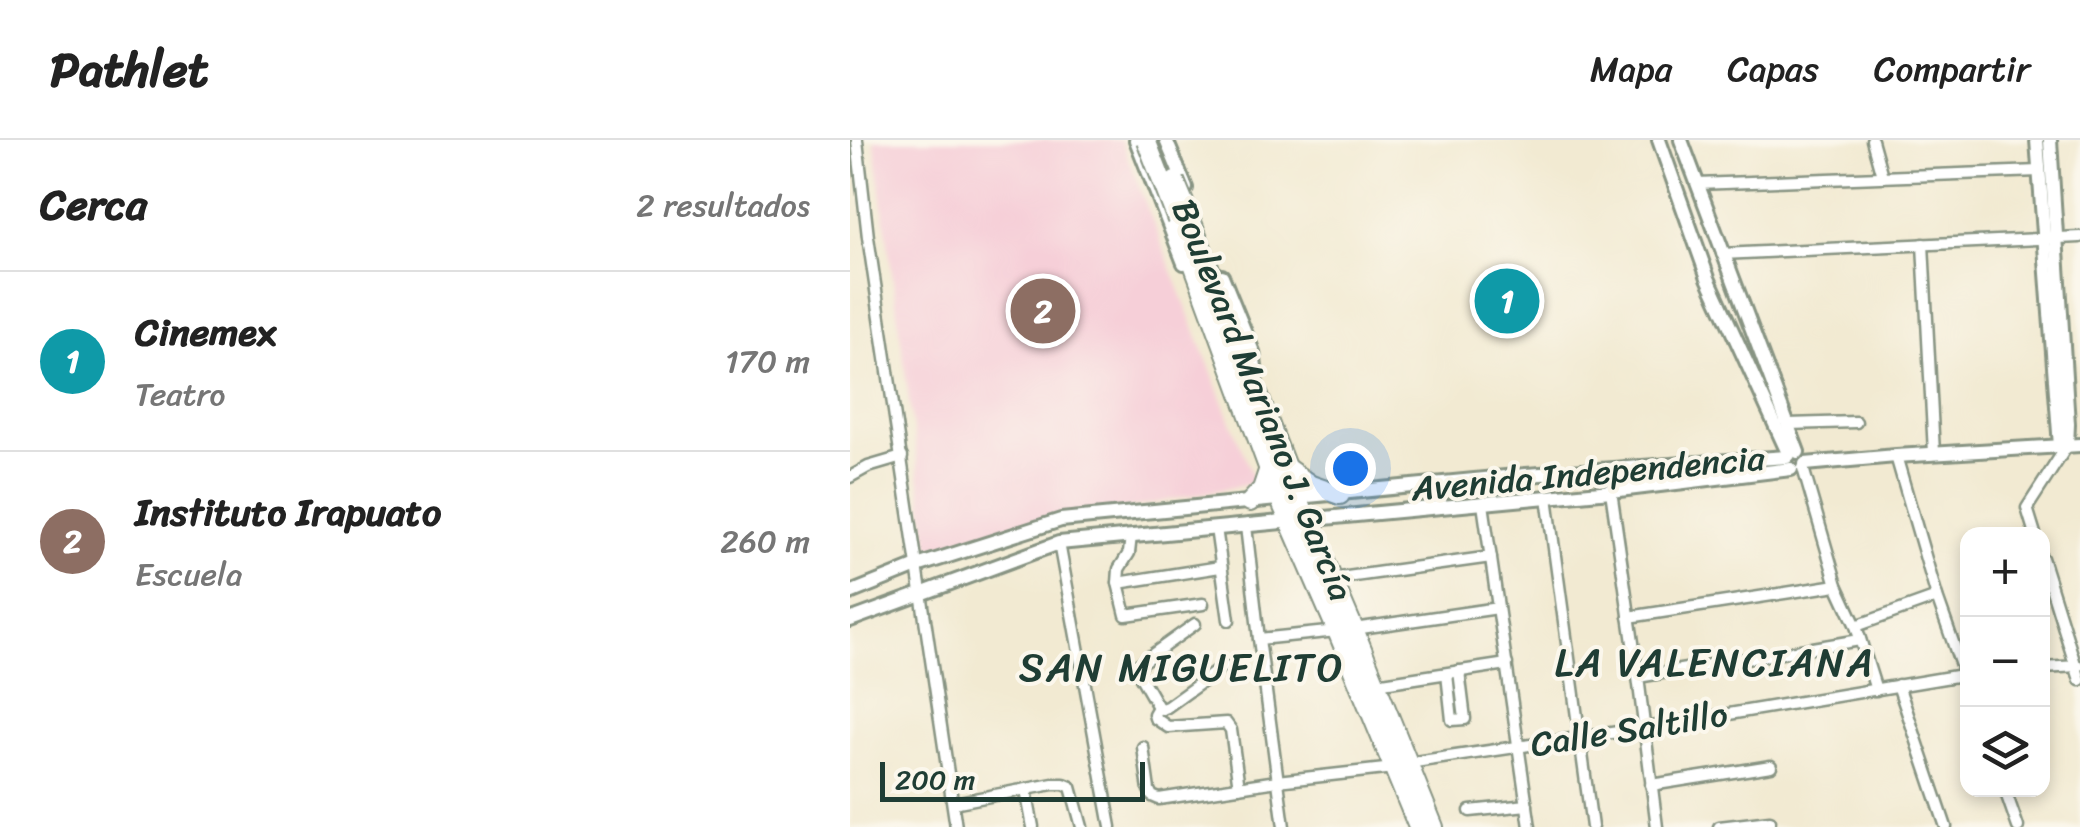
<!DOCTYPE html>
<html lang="es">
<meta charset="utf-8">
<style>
:root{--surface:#fff;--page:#f2f2f2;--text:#222;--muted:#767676;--line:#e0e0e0;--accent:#2563eb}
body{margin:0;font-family:Sriracha,sans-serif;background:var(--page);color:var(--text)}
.controls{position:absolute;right:30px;bottom:30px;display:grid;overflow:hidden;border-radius:20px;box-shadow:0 5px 15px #0003}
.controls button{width:90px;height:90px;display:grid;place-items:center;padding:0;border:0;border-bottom:2px solid var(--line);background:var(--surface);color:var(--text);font:50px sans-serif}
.scale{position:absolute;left:30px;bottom:25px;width:265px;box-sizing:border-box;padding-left:10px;border:5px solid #1f3d34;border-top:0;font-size:28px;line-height:35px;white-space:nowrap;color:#1f3d34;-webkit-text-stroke:8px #fbf7ec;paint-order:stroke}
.you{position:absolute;left:500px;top:328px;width:35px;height:35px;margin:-25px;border:8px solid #fff;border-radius:50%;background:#1a73e8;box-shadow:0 0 0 15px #1a73e833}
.badge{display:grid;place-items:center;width:65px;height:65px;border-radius:50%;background:var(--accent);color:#fff;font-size:32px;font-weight:700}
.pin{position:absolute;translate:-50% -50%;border:5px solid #fff;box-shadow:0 2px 10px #0006}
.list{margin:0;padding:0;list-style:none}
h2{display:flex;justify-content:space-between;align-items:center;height:130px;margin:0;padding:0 40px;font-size:42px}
h2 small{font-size:32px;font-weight:400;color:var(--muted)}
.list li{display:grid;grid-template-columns:65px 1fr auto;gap:30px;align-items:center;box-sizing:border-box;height:180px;padding:0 40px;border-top:2px solid var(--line)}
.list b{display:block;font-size:38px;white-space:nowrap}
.list p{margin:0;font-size:32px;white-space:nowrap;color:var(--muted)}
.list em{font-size:32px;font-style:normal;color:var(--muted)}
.icon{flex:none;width:55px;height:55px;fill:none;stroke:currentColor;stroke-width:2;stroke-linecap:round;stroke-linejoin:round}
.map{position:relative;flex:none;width:1230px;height:687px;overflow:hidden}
header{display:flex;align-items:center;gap:60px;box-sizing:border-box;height:140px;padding:0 50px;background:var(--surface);border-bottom:2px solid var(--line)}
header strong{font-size:48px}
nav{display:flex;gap:55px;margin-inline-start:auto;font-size:35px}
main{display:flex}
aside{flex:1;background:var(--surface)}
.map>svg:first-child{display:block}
</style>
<header>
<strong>Pathlet</strong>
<nav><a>Mapa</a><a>Capas</a><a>Compartir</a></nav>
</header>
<main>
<aside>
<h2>Cerca<small>2 resultados</small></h2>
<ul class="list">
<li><span class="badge" style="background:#0f9aa8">1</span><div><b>Cinemex</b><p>Teatro</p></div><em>170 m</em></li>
<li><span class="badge" style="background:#8d6e63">2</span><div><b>Instituto Irapuato</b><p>Escuela</p></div><em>260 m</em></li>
</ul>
</aside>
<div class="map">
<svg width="1230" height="687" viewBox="0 0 1230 687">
<rect width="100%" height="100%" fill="#fbf7ec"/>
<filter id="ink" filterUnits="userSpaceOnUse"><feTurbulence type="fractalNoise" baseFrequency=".01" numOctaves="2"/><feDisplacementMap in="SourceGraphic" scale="20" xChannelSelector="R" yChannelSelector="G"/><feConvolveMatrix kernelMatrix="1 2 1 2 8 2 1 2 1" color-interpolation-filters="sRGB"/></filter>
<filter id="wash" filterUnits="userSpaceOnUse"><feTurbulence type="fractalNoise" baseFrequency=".0048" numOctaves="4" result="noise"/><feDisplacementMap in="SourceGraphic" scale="40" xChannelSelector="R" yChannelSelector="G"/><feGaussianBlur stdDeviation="2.25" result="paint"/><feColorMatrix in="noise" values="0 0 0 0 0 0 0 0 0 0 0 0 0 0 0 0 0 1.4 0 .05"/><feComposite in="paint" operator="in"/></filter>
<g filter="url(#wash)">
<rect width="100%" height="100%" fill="#f2ead2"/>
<path fill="#f6cfd8" d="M 24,0 L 271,0 L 405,343 L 79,409 Z"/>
</g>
<g filter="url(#ink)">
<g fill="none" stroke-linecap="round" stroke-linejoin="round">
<defs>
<g id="minor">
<path d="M 7,0 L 18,97 L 106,687"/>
<path d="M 1022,0 L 1032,36"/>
<path d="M 847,44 L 1189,31"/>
<path d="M 1073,104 L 1084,313"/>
<path d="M 872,114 L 1230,97"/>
<path d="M 938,284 L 1006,282"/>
<path d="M 1046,316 L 1087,457 L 1118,545"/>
<path d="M 953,328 L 987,445 L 1006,486 L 1026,550"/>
<path d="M 0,337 L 18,327 L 52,317"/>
<path d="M 761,351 L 788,537 L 807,687"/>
<path d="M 697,357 L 742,687"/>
<path d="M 633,364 L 680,687"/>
<path d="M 396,386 L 409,499 L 434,687"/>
<path d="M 366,388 L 379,480"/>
<path d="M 1185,394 L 1177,368 L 1217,306"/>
<path d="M 281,396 L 279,413 L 269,429 L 268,443 L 276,475 L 353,464"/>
<path d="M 209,403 L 261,687"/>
<path d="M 1192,418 L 1230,540"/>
<path d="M 483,439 L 641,417"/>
<path d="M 268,443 L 370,427"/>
<path d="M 779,477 L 987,445"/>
<path d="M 345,484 L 285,527 L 308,567 L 312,569 L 317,567 L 374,526"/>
<path d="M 1006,486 L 1087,457"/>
<path d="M 504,489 L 648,468"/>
<path d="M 409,499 L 487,491"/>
<path d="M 1192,528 L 1229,526"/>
<path d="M 597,534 L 602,580 L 615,579 L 609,531"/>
<path d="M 788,537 L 1010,500"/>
<path d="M 526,544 L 657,524"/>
<path d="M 1048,545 L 1096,687"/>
<path d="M 308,567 L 304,574 L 305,578 L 318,587 L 376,583 L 381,590 L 389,647"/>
<path d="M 293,607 L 299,650 L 302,656 L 309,659 L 427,641 L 544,628"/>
<path d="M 558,623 L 795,588 L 1118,534"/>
<path d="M 801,645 L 921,626"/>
<path d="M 176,650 L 183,687"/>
<path d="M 1155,650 L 1168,687"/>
<path d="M 103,663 L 203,644 L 214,644 L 221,647 L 232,687"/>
<path d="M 620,671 L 677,665"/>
<path d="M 869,687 L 920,681"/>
</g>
<g id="tertiary">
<path d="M 286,0 L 334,123"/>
<path d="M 316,0 L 336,48"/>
<path d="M 809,0 L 858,138 L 939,315"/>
<path d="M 831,0 L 948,312"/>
<path d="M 1187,0 L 1210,306"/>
<path d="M 1200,0 L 1218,284 L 1217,306"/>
<path d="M 372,136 L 403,212 L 406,234"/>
<path d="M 955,324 L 1046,316 L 1230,305"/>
<path d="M 0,453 L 67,426 L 211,380 L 676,335 L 937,317"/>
<path d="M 0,480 L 209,403 L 761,351 L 941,329"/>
</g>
<g id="primary">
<path d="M 340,77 L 448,358 L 504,489 L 584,687"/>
<path d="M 327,80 L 430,360 L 487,491 L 568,687"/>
<path d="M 437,328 L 461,345 L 490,355"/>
<path d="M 400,362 L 412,349 L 419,328"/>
</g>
</defs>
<use href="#minor" stroke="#889483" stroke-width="15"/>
<use href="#tertiary" stroke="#889483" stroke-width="18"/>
<use href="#primary" stroke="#889483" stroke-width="22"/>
<use href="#minor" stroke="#fff" stroke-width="10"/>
<use href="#tertiary" stroke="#fff" stroke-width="12"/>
<use href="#primary" stroke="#fff" stroke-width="18"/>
<defs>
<g id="primary-bridge">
<path d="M 296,0 L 327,80"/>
<path d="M 325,41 L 340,77"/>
</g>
</defs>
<use href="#primary-bridge" stroke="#889483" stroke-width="22" stroke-linecap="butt"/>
<use href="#primary-bridge" stroke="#fff" stroke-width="18"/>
</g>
</g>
<g text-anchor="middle" stroke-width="8" stroke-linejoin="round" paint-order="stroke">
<g font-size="35" fill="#1f3d34" stroke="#fbf7ec">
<text transform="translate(413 260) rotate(68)" y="12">Boulevard Mariano J. García</text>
<text transform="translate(738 333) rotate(-5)" y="12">Avenida Independencia</text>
<text transform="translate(779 589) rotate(-9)" y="12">Calle Saltillo</text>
</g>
<g font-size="40" letter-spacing="2.5" fill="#1f3d34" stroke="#fbf7ec">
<text x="865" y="536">LA VALENCIANA</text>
<text x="332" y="541">SAN MIGUELITO</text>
</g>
</g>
</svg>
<div class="controls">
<button>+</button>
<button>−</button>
<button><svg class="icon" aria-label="layers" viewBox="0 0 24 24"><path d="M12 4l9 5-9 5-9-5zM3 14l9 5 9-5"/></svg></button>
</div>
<div class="scale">200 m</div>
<div class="you"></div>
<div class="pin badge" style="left:657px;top:161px;background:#0f9aa8">1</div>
<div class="pin badge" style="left:193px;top:171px;background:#8d6e63">2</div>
</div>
</main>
